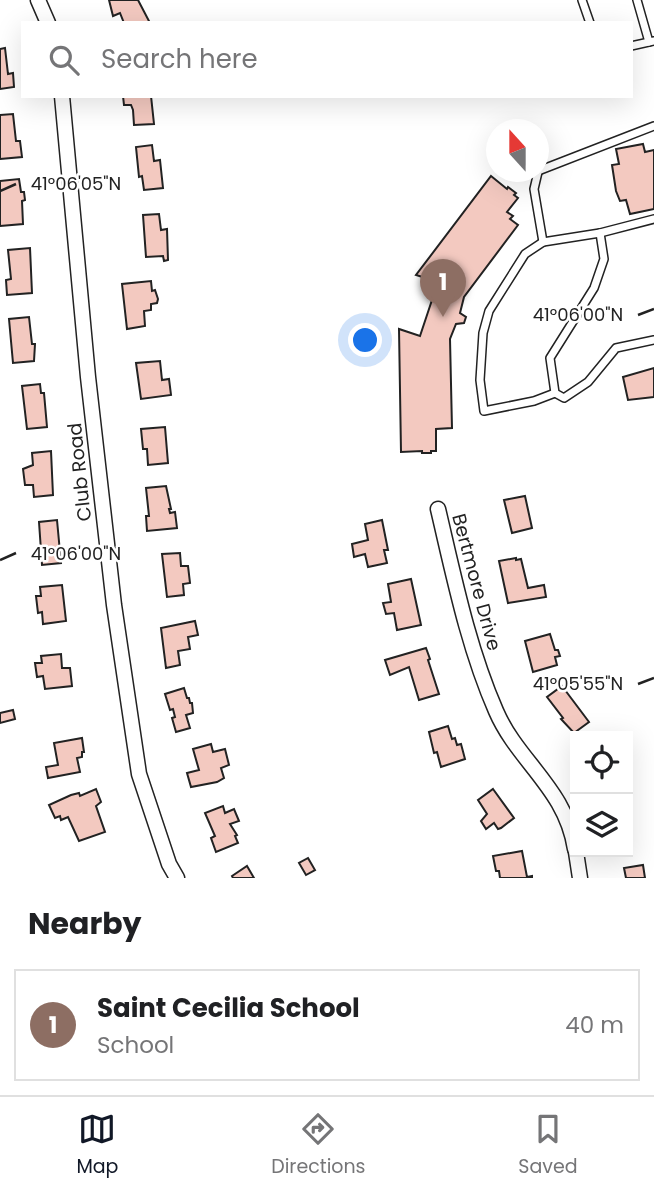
<!DOCTYPE html>
<meta charset="utf-8">
<style>
:root{--surface:#fff;--page:#f2f2f2;--text:#202124;--muted:#757577;--line:#e0e0e0;--accent:#111827}
body{margin:0;font-family:Poppins,sans-serif;background:var(--page);color:var(--text)}
.controls{position:absolute;right:21px;bottom:21px;display:grid;overflow:hidden;border-radius:0px;box-shadow:0 7px 28px #0002}
.controls button{width:63px;height:63px;display:grid;place-items:center;padding:0;border:0;border-bottom:2px solid var(--line);background:var(--surface);color:var(--text);font:35px sans-serif}
.compass{position:absolute;left:486px;top:119px;width:63px;height:63px;border-radius:50%;background:var(--surface);box-shadow:0 7px 28px #0002;rotate:339deg}
.you{position:absolute;left:366px;top:341px;width:24px;height:24px;margin:-18px;border:5px solid #fff;border-radius:50%;background:#1a73e8;box-shadow:0 0 0 10px #1a73e833}
.badge{display:grid;place-items:center;width:46px;height:46px;border-radius:50%;background:var(--accent);color:#fff;font-size:23px;font-weight:700}
.pin{position:absolute;translate:-50% -58px;filter:drop-shadow(0 2px 4px #0008)}
.pin::after{content:'';position:absolute;top:37px;width:24px;height:21px;background:inherit;clip-path:polygon(0 0,100% 0,50% 100%)}
.list{margin:0;padding:0;list-style:none}
h2{display:flex;justify-content:space-between;align-items:center;height:91px;margin:0;padding:0 28px;font-size:30px}
h2 small{font-size:23px;font-weight:400;color:var(--muted)}
.list li{display:grid;grid-template-columns:46px 1fr auto;gap:21px;align-items:center;box-sizing:border-box;height:112px;margin:0 14px 14px;padding:0 14px;border:2px solid var(--line);border-radius:0px}
.list b{display:block;font-size:26px;white-space:nowrap}
.list p{margin:0;font-size:23px;white-space:nowrap;color:var(--muted)}
.list em{font-size:23px;font-style:normal;color:var(--muted)}
.icon{flex:none;width:38px;height:38px;fill:none;stroke:currentColor;stroke-width:2;stroke-linecap:round;stroke-linejoin:round}
.map{position:relative;flex:none;width:654px;height:878px;overflow:hidden}
.search{position:absolute;background:var(--surface);box-shadow:0 7px 28px #0002;left:21px;right:21px;top:21px;height:77px;display:flex;align-items:center;gap:18px;box-sizing:border-box;padding:0 24px;border-radius:0px;color:var(--muted);font-size:26px}
.sheet{height:217px;background:var(--surface)}
nav{display:flex;justify-content:space-around;align-items:center;box-sizing:border-box;height:98px;border-top:2px solid var(--line);background:var(--surface);font-size:19px;color:var(--muted)}
nav a{display:grid;justify-items:center;gap:4px}
nav .on{color:var(--accent)}
.map>svg:first-child{display:block}
</style>
<div class="map">
<svg width="654" height="878" viewBox="0 0 654 878">
<rect width="100%" height="100%" fill="#fff"/>
<g fill="#f3c9c0" stroke="#222" stroke-width="2">
<path d="M 109,0 L 138,0 L 150,23 L 124,23 L 120,13 L 113,16 Z"/>
<path d="M 5,48 L 8,74 L 13,73 L 14,87 L 0,89 L 0,49 Z"/>
<path d="M 123,96 L 151,96 L 154,124 L 134,125 L 133,110 L 131,105 L 124,105 Z"/>
<path d="M 13,114 L 16,141 L 20,141 L 22,157 L 0,159 L 0,115 Z"/>
<path d="M 643,144 L 645,152 L 654,150 L 654,209 L 630,214 L 626,200 L 620,201 L 616,191 L 612,165 L 619,164 L 616,149 Z"/>
<path d="M 152,145 L 154,161 L 160,160 L 163,188 L 144,190 L 142,176 L 139,177 L 136,147 Z"/>
<path d="M 491,176 L 507,189 L 508,187 L 516,193 L 514,195 L 518,198 L 507,212 L 513,216 L 510,219 L 518,225 L 464,297 L 460,313 L 466,317 L 464,323 L 456,324 L 450,339 L 452,428 L 436,429 L 436,451 L 431,451 L 431,453 L 422,453 L 422,451 L 401,452 L 399,329 L 420,336 L 438,282 L 416,275 Z"/>
<path d="M 19,179 L 21,192 L 24,192 L 25,200 L 22,201 L 23,224 L 0,226 L 0,181 Z"/>
<path d="M 159,214 L 161,230 L 167,229 L 168,260 L 164,261 L 163,256 L 146,257 L 143,215 Z"/>
<path d="M 30,248 L 32,293 L 7,295 L 6,280 L 11,279 L 8,250 Z"/>
<path d="M 151,281 L 152,291 L 155,290 L 158,299 L 157,303 L 151,304 L 151,310 L 144,311 L 145,326 L 127,329 L 122,284 Z"/>
<path d="M 29,317 L 32,344 L 35,344 L 34,361 L 13,363 L 9,319 Z"/>
<path d="M 160,361 L 162,380 L 169,379 L 171,395 L 141,399 L 136,363 Z"/>
<path d="M 654,368 L 654,397 L 628,400 L 623,377 Z"/>
<path d="M 40,384 L 41,393 L 44,393 L 47,427 L 27,429 L 22,386 Z"/>
<path d="M 165,427 L 168,463 L 148,465 L 147,449 L 143,449 L 141,429 Z"/>
<path d="M 51,451 L 53,495 L 34,497 L 33,485 L 25,485 L 23,469 L 33,465 L 32,453 Z"/>
<path d="M 166,486 L 171,509 L 169,509 L 170,513 L 175,512 L 177,528 L 147,531 L 146,516 L 149,516 L 146,488 Z"/>
<path d="M 525,496 L 532,528 L 512,533 L 504,500 Z"/>
<path d="M 57,520 L 61,563 L 42,565 L 39,522 Z"/>
<path d="M 382,520 L 388,550 L 384,550 L 387,563 L 368,567 L 365,554 L 354,557 L 352,544 L 368,540 L 365,524 Z"/>
<path d="M 180,553 L 181,566 L 188,566 L 190,583 L 183,584 L 184,595 L 167,597 L 162,554 Z"/>
<path d="M 516,558 L 516,560 L 521,559 L 528,588 L 544,585 L 546,597 L 508,603 L 499,561 Z"/>
<path d="M 411,579 L 421,625 L 397,630 L 394,613 L 386,614 L 383,603 L 391,602 L 388,584 Z"/>
<path d="M 62,585 L 66,621 L 43,624 L 42,612 L 38,613 L 36,596 L 41,596 L 40,587 Z"/>
<path d="M 195,621 L 198,635 L 188,637 L 190,649 L 178,651 L 180,665 L 166,668 L 161,628 Z"/>
<path d="M 550,634 L 555,650 L 558,650 L 560,656 L 555,657 L 557,665 L 533,672 L 525,641 Z"/>
<path d="M 426,648 L 430,659 L 428,660 L 439,694 L 419,700 L 409,667 L 390,675 L 385,660 Z"/>
<path d="M 61,654 L 62,668 L 70,668 L 72,686 L 45,689 L 43,676 L 37,677 L 35,663 L 42,663 L 41,656 Z"/>
<path d="M 562,686 L 589,722 L 574,733 L 561,719 L 563,718 L 547,697 Z"/>
<path d="M 184,688 L 187,698 L 189,698 L 190,703 L 192,703 L 193,713 L 186,715 L 190,728 L 176,732 L 172,718 L 175,717 L 173,709 L 170,710 L 165,694 Z"/>
<path d="M 13,710 L 15,719 L 0,723 L 0,713 Z"/>
<path d="M 448,726 L 452,739 L 455,738 L 457,745 L 461,744 L 465,759 L 441,767 L 437,752 L 434,753 L 429,732 Z"/>
<path d="M 82,738 L 84,752 L 82,752 L 82,757 L 77,758 L 80,772 L 48,778 L 46,767 L 58,765 L 54,743 Z"/>
<path d="M 211,744 L 213,752 L 225,749 L 229,765 L 221,768 L 224,778 L 217,782 L 191,787 L 187,773 L 199,770 L 193,749 Z"/>
<path d="M 96,789 L 101,802 L 96,806 L 105,832 L 79,841 L 68,817 L 61,820 L 60,816 L 55,818 L 49,805 L 71,795 L 79,793 L 80,796 Z"/>
<path d="M 493,789 L 514,818 L 501,828 L 498,829 L 494,823 L 486,829 L 481,821 L 487,814 L 478,800 Z"/>
<path d="M 223,806 L 225,813 L 234,809 L 239,821 L 230,824 L 237,835 L 235,836 L 238,843 L 216,852 L 211,838 L 215,836 L 205,813 Z"/>
<path d="M 522,851 L 527,877 L 532,876 L 532,878 L 500,878 L 499,871 L 496,871 L 493,856 Z"/>
<path d="M 308,858 L 315,870 L 306,875 L 299,863 Z"/>
<path d="M 643,865 L 645,878 L 626,878 L 624,868 Z"/>
<path d="M 247,866 L 254,878 L 233,878 L 232,876 Z"/>
</g>
<g fill="none" stroke-linecap="round" stroke-linejoin="round">
<defs>
<g id="service">
<path d="M 582,0 L 590,23"/>
<path d="M 637,0 L 649,42"/>
<path d="M 631,46 L 654,41"/>
<path d="M 538,171 L 654,126"/>
<path d="M 538,172 L 534,189 L 543,242 L 600,233"/>
<path d="M 654,219 L 600,233 L 604,259 L 594,288 L 550,358 L 555,393 L 564,398 L 588,382 L 616,348 L 654,340"/>
<path d="M 543,242 L 525,254 L 489,311 L 483,333 L 480,380 L 484,411 L 534,401 L 555,393"/>
</g>
<g id="minor">
<path d="M 38,0 L 48,23"/>
<path d="M 62,96 L 88,377 L 114,605 L 139,774 L 169,864 L 177,878"/>
<path d="M 438,509 C 454,577 468,647 496,711 C 518,762 566,789 575,849"/>
<path d="M 576,852 L 580,878"/>
</g>
</defs>
<use href="#service" stroke="#222" stroke-width="10"/>
<use href="#minor" stroke="#222" stroke-width="17"/>
<use href="#service" stroke="#fff" stroke-width="7"/>
<use href="#minor" stroke="#fff" stroke-width="14"/>
</g>
<path fill="none" stroke="#222" stroke-width="2.5" d="M 0,191 L 16,184M 638,315 L 654,309M 0,560 L 16,553M 638,684 L 654,678"/>
<g text-anchor="middle" stroke-width="5" stroke-linejoin="round" paint-order="stroke">
<g font-size="19" fill="#222" stroke="#fff">
<text transform="translate(79 472) rotate(-96)" y="7">Club Road</text>
<text transform="translate(477 582) rotate(75)" y="7">Bertmore Drive</text>
</g>
</g>
<g font-size="18" text-anchor="middle" fill="#222" stroke="#fff" stroke-width="5" stroke-linejoin="round" paint-order="stroke">
<text x="76" y="190">41°06'05"N</text>
<text x="578" y="321">41°06'00"N</text>
<text x="76" y="560">41°06'00"N</text>
<text x="578" y="690">41°05'55"N</text>
</g>
</svg>
<div class="controls">
<button><svg class="icon" aria-label="locate" viewBox="0 0 24 24"><circle cx="12" cy="12" r="6"/><path d="M12 2v4M12 18v4M2 12h4M18 12h4"/></svg></button>
<button><svg class="icon" aria-label="layers" viewBox="0 0 24 24"><path d="M12 4l9 5-9 5-9-5zM3 14l9 5 9-5"/></svg></button>
</div>
<svg class="compass" viewBox="-18 -18 36 36"><path d="M0-13l5 13h-10z" fill="#e53935"/><path d="M0 13l5-13h-10z" fill="#757577"/></svg>
<div class="you"></div>
<div class="pin badge" style="left:443px;top:317px;background:#8d6e63">1</div>
<div class="search"><svg class="icon" aria-label="search" viewBox="0 0 24 24"><circle cx="10" cy="10" r="6"/><path d="M15 15l6 6"/></svg>Search here</div>
</div>
<section class="sheet">
<h2>Nearby<small></small></h2>
<ul class="list">
<li><span class="badge" style="background:#8d6e63">1</span><div><b>Saint Cecilia School</b><p>School</p></div><em>40 m</em></li>
</ul>
</section>
<nav>
<a class="on"><svg class="icon" aria-label="map" viewBox="0 0 24 24"><path d="M3 6l6-2 6 2 6-2v14l-6 2-6-2-6 2zM9 4v14M15 6v14"/></svg>Map</a>
<a><svg class="icon" aria-label="directions" viewBox="0 0 24 24"><path d="M12 3l9 9-9 9-9-9zM9 14v-3h6M13 9l2 2-2 2"/></svg>Directions</a>
<a><svg class="icon" aria-label="saved" viewBox="0 0 24 24"><path d="M7 4h10v16l-5-4-5 4z"/></svg>Saved</a>
</nav>
